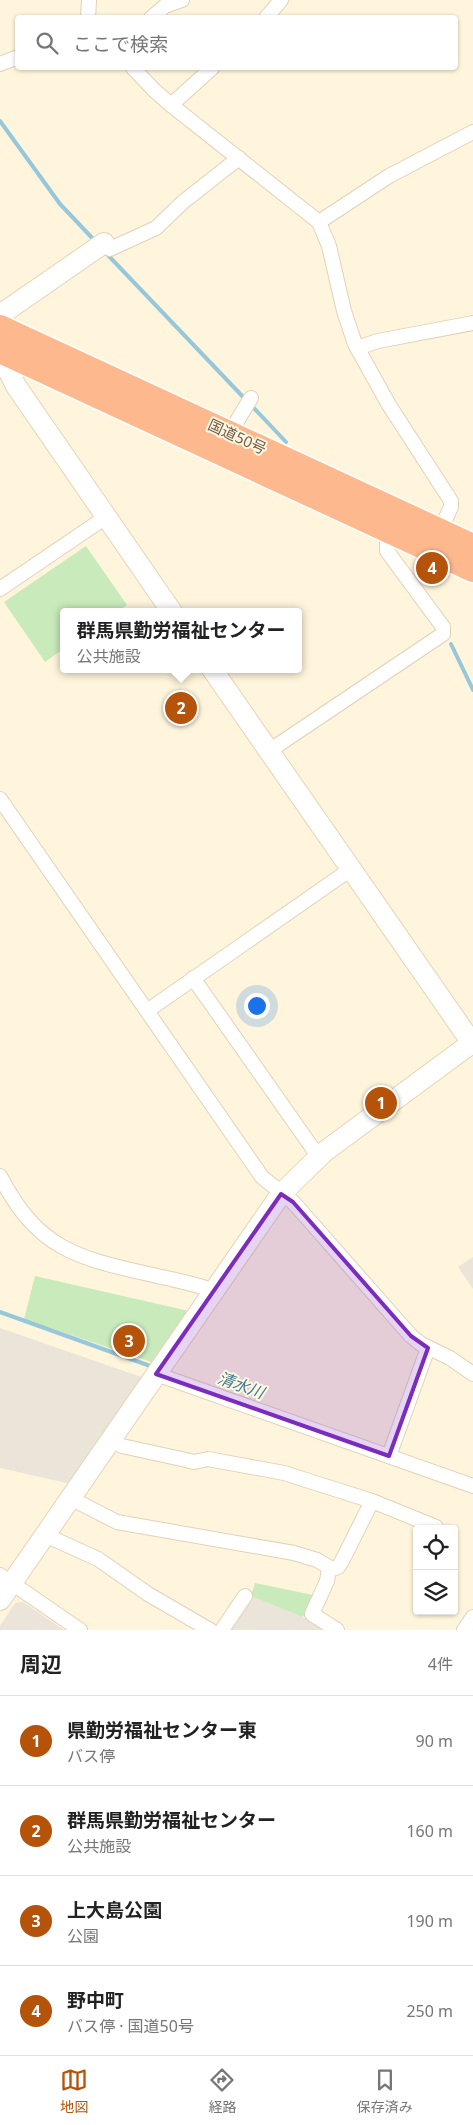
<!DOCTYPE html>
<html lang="ja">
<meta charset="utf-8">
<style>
:root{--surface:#fff;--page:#f6f6f6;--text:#222;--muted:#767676;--line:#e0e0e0;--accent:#b45309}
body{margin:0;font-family:"Noto Sans","Noto Sans JP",sans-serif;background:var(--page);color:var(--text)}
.controls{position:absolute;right:15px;bottom:15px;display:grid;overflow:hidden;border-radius:5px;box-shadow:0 1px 4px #0004}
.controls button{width:45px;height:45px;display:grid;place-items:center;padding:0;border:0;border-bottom:1px solid var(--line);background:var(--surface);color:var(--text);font:25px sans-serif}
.you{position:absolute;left:256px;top:1005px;width:18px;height:18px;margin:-12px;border:4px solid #fff;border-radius:50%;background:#1a73e8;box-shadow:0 0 0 8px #1a73e833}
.badge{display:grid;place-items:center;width:32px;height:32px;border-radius:50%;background:var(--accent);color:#fff;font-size:16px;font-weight:700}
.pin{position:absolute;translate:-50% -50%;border:2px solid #fff;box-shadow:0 1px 5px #0006}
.popup{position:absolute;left:60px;top:608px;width:242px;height:65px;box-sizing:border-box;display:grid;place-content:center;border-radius:5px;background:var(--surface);filter:drop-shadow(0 1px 4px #0005);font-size:16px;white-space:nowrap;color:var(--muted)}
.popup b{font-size:19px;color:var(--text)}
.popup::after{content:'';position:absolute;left:50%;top:100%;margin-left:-10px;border:10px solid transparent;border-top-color:var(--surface)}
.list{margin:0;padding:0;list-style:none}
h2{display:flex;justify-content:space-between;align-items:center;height:65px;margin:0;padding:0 20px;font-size:21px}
h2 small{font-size:16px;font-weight:400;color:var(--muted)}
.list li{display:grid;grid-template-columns:32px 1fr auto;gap:15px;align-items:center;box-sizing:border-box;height:90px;padding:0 20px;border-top:1px solid var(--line)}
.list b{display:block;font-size:19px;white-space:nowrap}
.list p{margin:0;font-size:16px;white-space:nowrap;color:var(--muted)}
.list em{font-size:16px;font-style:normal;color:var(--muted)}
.icon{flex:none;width:28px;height:28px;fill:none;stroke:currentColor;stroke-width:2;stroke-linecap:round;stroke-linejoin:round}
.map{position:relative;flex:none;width:473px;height:1630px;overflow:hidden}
.search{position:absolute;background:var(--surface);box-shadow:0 1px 4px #0004;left:15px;right:15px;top:15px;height:55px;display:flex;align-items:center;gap:12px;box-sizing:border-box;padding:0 18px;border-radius:5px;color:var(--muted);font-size:19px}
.sheet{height:425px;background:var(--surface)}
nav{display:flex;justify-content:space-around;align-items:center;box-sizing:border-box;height:70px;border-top:1px solid var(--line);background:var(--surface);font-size:14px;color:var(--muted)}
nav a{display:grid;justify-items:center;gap:2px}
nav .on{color:var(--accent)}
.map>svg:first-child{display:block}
</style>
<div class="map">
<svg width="473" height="1630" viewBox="0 0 473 1630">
<rect width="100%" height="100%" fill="#fef5dc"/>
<g fill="#ebe4d9">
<path d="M 473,1257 L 473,1289 L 458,1267 Z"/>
<path d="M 0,1328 L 147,1379 L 76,1485 L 0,1468 Z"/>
<path d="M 251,1596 L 303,1617 L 327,1630 L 228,1630 Z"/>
<path d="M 23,1602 L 64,1630 L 0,1630 L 0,1626 L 15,1603 Z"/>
</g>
<g fill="#c9ebbb">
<path d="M 86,546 L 127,605 L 117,612 L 64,612 L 63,649 L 45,662 L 4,602 Z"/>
<path d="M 35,1276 L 189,1311 L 154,1363 L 24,1319 Z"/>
<path d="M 255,1583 L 313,1595 L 303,1617 L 251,1596 Z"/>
</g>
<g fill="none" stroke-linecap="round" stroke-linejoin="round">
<g stroke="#96c7da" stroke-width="4">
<path d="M 0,121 L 60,204 L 96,242"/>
<path d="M 106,253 L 246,400"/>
<path d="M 251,405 L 286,442"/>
<path d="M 451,644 L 473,690"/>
<path d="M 0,1312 L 153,1367"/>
</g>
<defs>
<g id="street">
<path d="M 88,18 L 89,0"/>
<path d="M 151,18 L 165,6 L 182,0"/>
<path d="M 266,18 L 281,0"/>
<path d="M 0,64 L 18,57"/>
<path d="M 133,68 L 154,90 L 171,105 L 319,222 L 329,246 L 344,311 L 355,344 L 389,405 L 451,501 L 451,507 L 440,531"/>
<path d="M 171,105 L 212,68"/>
<path d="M 319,222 L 389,176 L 473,132"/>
<path d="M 110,249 L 156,228 L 183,202 L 239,158"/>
<path d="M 357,348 L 378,341 L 473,323"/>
<path d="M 224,436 L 234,426 L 251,398"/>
<path d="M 0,589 L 106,517"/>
<path d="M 269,751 L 443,634 L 443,627 L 387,551 L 387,541 L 393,532"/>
<path d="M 0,799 L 262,1177 L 293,1202 L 411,1336 L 421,1344 L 450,1358 L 473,1374"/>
<path d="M 193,978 L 318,1156"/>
<path d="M 147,1011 L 351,869"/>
<path d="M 0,1176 C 40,1254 83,1259 162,1277 C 179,1281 197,1284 214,1291"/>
<path d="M 156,1374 L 473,1486"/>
<path d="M 111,1440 L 122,1446 L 186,1460 L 194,1462 L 208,1459 L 284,1473 L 372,1501 L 436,1527"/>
<path d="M 389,1456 L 428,1348"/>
<path d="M 70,1498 L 117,1522 L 294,1553 L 317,1560 L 332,1569 L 338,1567 L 342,1561 L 372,1501"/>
<path d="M 45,1535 L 98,1559 L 148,1594 L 210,1630"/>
<path d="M 329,1568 L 327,1581 L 312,1614 L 337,1630"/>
<path d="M 0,1575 L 80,1630"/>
<path d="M 222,1630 L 245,1596"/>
<path d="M 464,1630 L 473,1617"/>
</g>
<g id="secondary">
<path d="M 0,315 L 104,243"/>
<path d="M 1,341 L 7,368 L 16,386 L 172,612"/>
<path d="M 212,669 L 472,1043"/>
<path d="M 0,1600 L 281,1194 L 324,1152 L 473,1042"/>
</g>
<g id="highway">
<path d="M 0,328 L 473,547"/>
<path d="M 0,350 L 473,569"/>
</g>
</defs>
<use href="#street" stroke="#e2d1b8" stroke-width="16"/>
<use href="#secondary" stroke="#e7d3b6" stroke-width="22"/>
<use href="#highway" stroke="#fff" stroke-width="29"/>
<use href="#street" stroke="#fff" stroke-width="14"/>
<use href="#secondary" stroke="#fff" stroke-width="20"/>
<use href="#highway" stroke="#fdb88e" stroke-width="26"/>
</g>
<path fill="#7b2cbf" fill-opacity="0.2" stroke="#7b2cbf" stroke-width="4" stroke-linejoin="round" d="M 281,1194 L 293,1202 L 411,1336 L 428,1348 L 389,1456 L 156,1374 Z"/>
<g text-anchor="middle" stroke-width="4" stroke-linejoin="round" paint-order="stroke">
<g font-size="15" fill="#745b44" stroke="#fff8e4">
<text transform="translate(237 437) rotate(25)" y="5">国道50号</text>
</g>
<g font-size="16" font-style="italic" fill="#3f7991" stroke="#fff8e4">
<text transform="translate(241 1385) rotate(20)" y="6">清水川</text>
</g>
</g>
</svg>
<div class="controls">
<button><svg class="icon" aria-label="locate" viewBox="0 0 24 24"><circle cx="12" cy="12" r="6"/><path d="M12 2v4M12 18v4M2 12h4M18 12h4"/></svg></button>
<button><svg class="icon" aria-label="layers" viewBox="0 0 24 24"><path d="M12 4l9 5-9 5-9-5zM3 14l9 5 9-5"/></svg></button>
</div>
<div class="you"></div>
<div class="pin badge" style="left:381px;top:1103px">1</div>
<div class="pin badge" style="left:181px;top:708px">2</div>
<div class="popup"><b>群馬県勤労福祉センター</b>公共施設</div>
<div class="pin badge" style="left:129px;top:1341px">3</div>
<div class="pin badge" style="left:432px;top:568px">4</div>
<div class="search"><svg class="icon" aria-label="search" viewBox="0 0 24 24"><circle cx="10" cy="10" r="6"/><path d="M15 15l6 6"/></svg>ここで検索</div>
</div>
<section class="sheet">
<h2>周辺<small>4件</small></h2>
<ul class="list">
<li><span class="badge">1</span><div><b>県勤労福祉センター東</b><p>バス停</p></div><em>90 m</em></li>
<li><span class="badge">2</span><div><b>群馬県勤労福祉センター</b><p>公共施設</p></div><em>160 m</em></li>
<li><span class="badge">3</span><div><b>上大島公園</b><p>公園</p></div><em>190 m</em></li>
<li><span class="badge">4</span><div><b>野中町</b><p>バス停 · 国道50号</p></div><em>250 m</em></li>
</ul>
</section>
<nav>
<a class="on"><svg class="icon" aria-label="map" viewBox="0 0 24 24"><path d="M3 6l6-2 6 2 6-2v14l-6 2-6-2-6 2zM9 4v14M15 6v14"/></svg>地図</a>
<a><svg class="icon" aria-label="directions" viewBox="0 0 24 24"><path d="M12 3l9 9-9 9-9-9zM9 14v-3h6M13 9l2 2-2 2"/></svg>経路</a>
<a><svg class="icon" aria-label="saved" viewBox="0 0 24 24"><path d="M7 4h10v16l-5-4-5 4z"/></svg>保存済み</a>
</nav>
